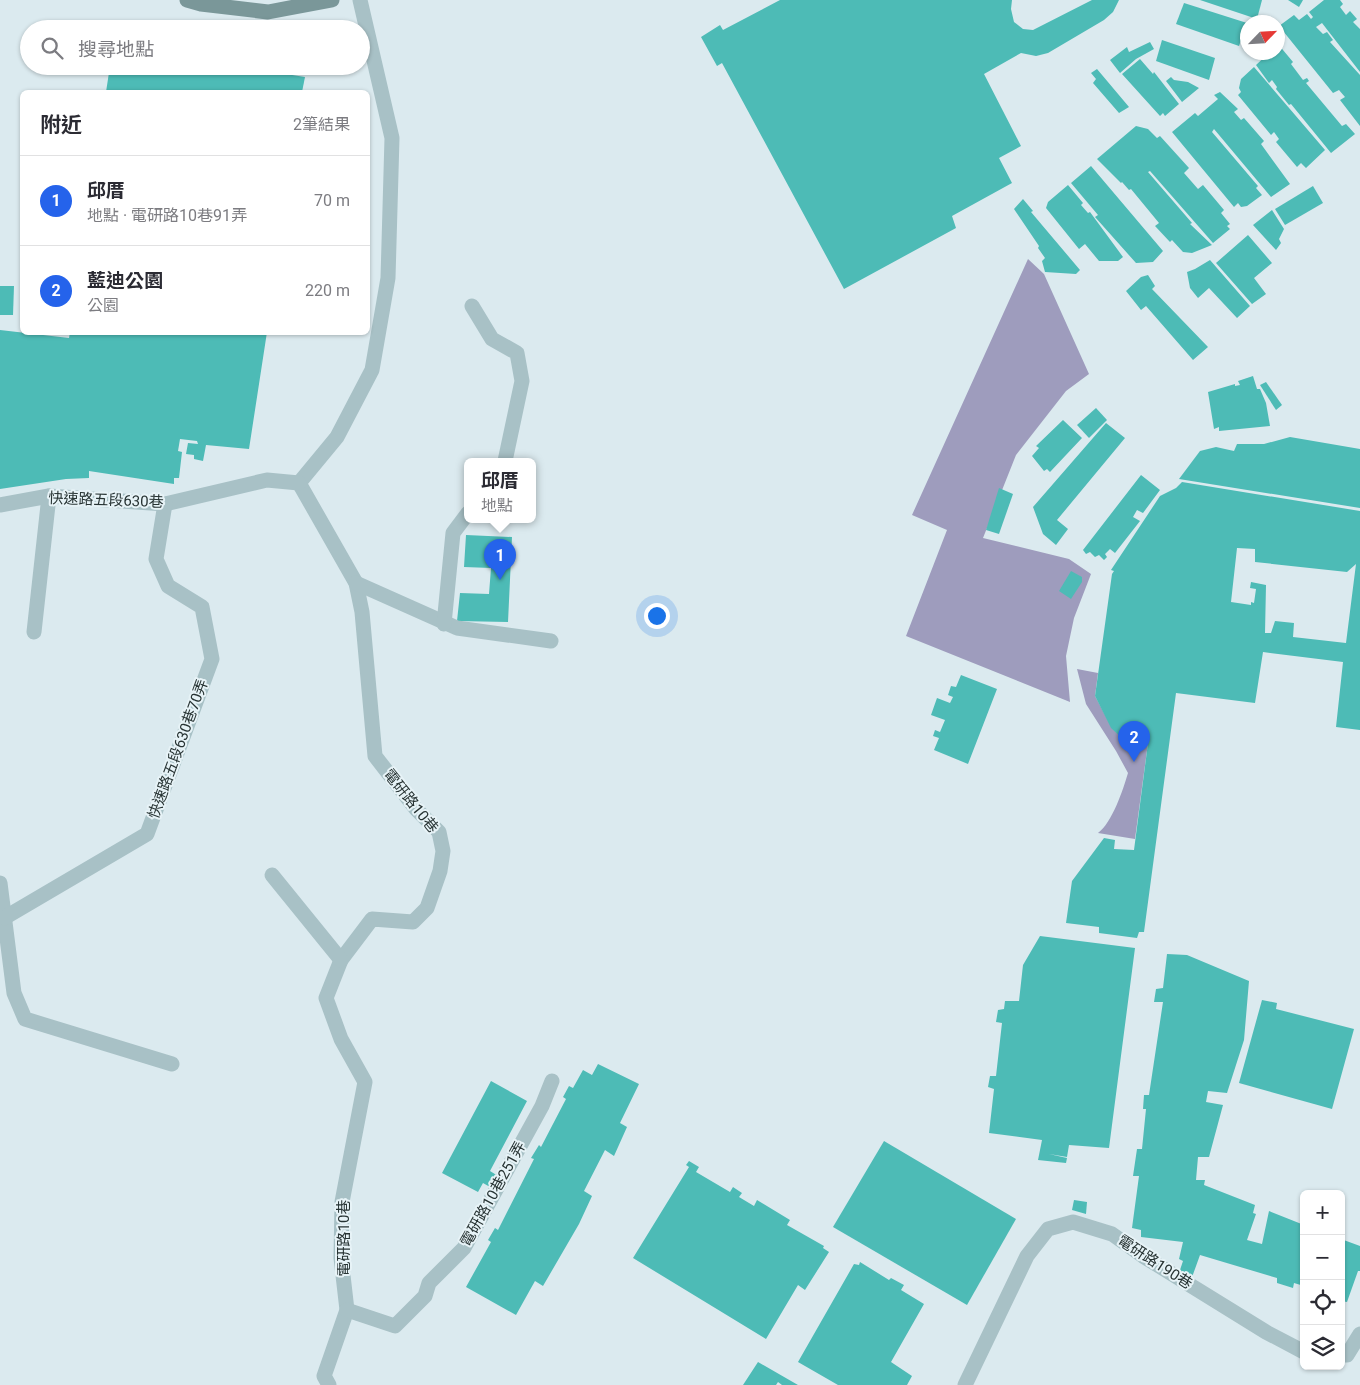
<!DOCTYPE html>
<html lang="zh-TW">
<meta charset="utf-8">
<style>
:root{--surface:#fff;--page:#f2f2f3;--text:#2b2b33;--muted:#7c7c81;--line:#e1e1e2;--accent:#2563eb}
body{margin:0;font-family:Roboto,"Noto Sans TC",sans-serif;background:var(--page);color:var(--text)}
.controls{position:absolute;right:15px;bottom:15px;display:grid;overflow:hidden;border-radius:8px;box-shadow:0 1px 4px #0004}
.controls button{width:45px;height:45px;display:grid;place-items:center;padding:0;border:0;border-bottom:1px solid var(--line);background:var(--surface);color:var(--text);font:25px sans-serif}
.compass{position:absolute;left:1240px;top:15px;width:45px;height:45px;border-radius:50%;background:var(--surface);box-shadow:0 1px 4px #0004;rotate:65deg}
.you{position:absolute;left:656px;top:615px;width:18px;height:18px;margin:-12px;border:4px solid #fff;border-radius:50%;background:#1a73e8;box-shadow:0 0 0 8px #1a73e833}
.badge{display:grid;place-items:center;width:32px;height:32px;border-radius:50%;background:var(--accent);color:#fff;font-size:16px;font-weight:700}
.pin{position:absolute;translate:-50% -41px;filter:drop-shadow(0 1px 2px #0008)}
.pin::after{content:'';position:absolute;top:26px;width:18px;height:15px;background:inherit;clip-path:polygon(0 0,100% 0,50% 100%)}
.popup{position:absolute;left:464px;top:458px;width:72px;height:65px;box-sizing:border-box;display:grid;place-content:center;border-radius:8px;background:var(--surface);filter:drop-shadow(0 1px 4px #0005);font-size:16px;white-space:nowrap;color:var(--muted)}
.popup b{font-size:19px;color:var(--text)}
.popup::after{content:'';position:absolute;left:50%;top:100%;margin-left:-10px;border:10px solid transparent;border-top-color:var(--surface)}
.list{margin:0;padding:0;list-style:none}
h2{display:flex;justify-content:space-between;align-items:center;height:65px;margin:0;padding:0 20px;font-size:21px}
h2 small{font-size:16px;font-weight:400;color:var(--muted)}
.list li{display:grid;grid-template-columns:32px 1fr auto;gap:15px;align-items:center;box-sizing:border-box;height:90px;padding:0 20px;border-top:1px solid var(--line)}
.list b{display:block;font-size:19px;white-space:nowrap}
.list p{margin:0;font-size:16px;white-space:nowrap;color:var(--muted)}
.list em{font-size:16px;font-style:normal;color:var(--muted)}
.icon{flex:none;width:28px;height:28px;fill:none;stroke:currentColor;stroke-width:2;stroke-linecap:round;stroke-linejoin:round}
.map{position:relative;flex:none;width:1360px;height:1385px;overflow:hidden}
.search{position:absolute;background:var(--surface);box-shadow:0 1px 4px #0004;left:20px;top:20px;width:350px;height:55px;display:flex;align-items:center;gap:12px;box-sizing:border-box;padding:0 18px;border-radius:28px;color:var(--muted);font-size:19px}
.panel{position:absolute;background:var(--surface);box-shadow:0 1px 4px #0004;left:20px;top:90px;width:350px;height:245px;border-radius:8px}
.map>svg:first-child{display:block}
</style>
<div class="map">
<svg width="1360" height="1385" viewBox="0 0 1360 1385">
<rect width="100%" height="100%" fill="#dbeaef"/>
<g fill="#9e9cbd">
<path d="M 1028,259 L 1044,274 L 1089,374 L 1066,391 L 1016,455 L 983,538 L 1069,559 L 1091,574 L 1074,618 L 1066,656 L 1070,702 L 906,636 L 947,530 L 912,515 Z"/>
<path d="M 1077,669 L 1098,673 L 1095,696 L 1112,728 L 1125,741 L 1148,743 L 1135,839 L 1098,833 C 1112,823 1123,790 1128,773 L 1116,751 L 1086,704 Z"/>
</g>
<g fill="#4dbbb6" fill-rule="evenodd">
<path d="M 780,0 L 1012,0 L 1011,9 L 1014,22 L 1023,29 L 1033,30 L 1092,0 L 1119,0 L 1113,12 L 1104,20 L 1048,53 L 1036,56 L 1021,53 L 984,74 L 1021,146 L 999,158 L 1012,183 L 952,216 L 956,228 L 844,289 L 722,63 L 717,66 L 701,37 L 720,25 L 723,30 Z"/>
<path d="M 1200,0 L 1262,0 L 1257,19 Z"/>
<path d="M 1288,0 L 1303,0 L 1299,7 Z"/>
<path d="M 1324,0 L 1340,0 L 1343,4 L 1340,7 L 1346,15 L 1350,11 L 1357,19 L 1353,22 L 1360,29 L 1360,72 L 1322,23 L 1316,27 L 1323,34 L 1327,32 L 1333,40 L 1330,42 L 1360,75 L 1360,126 L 1340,100 L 1345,97 L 1339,90 L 1333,93 L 1279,26 L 1294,15 L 1299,20 L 1307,14 L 1311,19 L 1313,17 L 1309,12 Z"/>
<path d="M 1184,3 L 1247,23 L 1239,46 L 1176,24 Z"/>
<path d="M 1162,40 L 1215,58 L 1209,80 L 1156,61 Z"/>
<path d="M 1150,42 L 1154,49 L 1136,59 L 1120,73 L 1110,60 L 1127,47 L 1129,52 Z"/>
<path d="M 1278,44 L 1293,62 L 1291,64 L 1303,80 L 1307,78 L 1309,81 L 1306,83 L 1342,126 L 1346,124 L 1355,134 L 1331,153 L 1291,104 L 1289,105 L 1276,89 L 1277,87 L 1272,80 L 1269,83 L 1256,65 L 1270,52 L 1278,52 Z"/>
<path d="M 1140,59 L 1153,74 L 1154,72 L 1179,104 L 1165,116 L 1163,113 L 1160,116 L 1122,74 Z"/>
<path d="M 110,66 L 234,66 L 305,77 L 302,92 L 106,92 Z"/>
<path d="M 1254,67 L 1325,150 L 1306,168 L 1301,163 L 1297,167 L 1276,142 L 1279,139 L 1274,132 L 1271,135 L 1238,95 L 1241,92 L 1239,88 L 1241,79 Z"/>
<path d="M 1097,69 L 1129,107 L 1119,113 L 1093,83 L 1096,79 L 1091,73 Z"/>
<path d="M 1171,77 L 1174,80 L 1188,82 L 1199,88 L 1182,102 L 1166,81 Z"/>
<path d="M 1220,92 L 1238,109 L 1234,112 L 1241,120 L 1244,118 L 1264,141 L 1261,144 L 1290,184 L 1271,197 L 1214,129 L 1212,132 L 1258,186 L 1256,188 L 1262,195 L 1247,206 L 1241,207 L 1238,203 L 1234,207 L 1172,132 L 1195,113 L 1198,116 L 1218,99 L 1214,95 Z"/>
<path d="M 1136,126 L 1148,129 L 1157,138 L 1160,136 L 1189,168 L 1184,173 L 1198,189 L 1203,185 L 1224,210 L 1221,213 L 1230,224 L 1227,226 L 1230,229 L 1213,243 L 1150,171 L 1148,172 L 1192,223 L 1190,224 L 1212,245 L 1192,253 L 1183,252 L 1172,240 L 1170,242 L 1155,226 L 1159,223 L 1131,189 L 1129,190 L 1122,182 L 1121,183 L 1097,159 Z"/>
<path d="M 1091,166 L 1163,251 L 1153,262 L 1136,263 L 1095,217 L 1098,215 L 1071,183 Z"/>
<path d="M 1068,185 L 1083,203 L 1081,205 L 1088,213 L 1090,212 L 1123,257 L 1118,261 L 1099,261 L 1085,244 L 1079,249 L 1046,208 L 1048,202 Z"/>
<path d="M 1313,186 L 1323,203 L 1285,225 L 1275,209 Z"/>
<path d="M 1023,199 L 1033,211 L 1031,212 L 1080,270 L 1076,274 L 1045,272 L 1042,261 L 1045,258 L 1038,248 L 1039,246 L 1014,209 Z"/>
<path d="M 1272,210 L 1284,229 L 1279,239 L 1281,243 L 1276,250 L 1253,225 Z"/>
<path d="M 1248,235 L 1272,263 L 1254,278 L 1266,294 L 1252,304 L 1216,263 Z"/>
<path d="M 1210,260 L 1250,306 L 1237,318 L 1209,288 L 1198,298 L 1190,288 L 1187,272 L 1195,269 Z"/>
<path d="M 1148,275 L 1155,286 L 1152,289 L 1208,347 L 1193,360 L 1146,306 L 1141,310 L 1126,291 L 1141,277 Z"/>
<path d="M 0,286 L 14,286 L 13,315 L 0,315 Z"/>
<path d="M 0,330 L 69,338 L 70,332 L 267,332 L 249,449 L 206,445 L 203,461 L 194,459 L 194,455 L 186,454 L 188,443 L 198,444 L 197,441 L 180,439 L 178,451 L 182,452 L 179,478 L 174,478 L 174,484 L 89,471 L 89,478 L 66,479 L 0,489 Z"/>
<path d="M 1253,376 L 1257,389 L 1260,389 L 1266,403 L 1270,426 L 1219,431 L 1219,427 L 1214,429 L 1208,392 L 1235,384 L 1235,386 L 1240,385 L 1238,381 Z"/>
<path d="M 1266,382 L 1282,405 L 1276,410 L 1260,385 Z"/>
<path d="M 1096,408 L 1107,420 L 1089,438 L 1077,425 Z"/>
<path d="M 1063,420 L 1082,438 L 1050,472 L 1047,469 L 1044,471 L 1032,456 L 1039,448 L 1036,446 Z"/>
<path d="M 1106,423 L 1125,438 L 1057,520 L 1068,529 L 1056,545 L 1043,534 L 1033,507 Z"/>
<path d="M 1290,437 L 1360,449 L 1360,508 L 1179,479 L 1200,451 L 1216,447 L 1234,451 L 1237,444 L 1264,444 Z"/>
<path d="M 1141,475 L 1160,490 L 1143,513 L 1137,510 L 1133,517 L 1140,521 L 1115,553 L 1110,549 L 1105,554 L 1107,557 L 1104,560 L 1099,555 L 1095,557 L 1090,552 L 1086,554 L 1083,550 Z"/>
<path d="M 1182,482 L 1360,511 L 1360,730 L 1336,727 L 1343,662 L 1263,652 L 1255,703 L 1176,693 L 1144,932 L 1139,932 L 1137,938 L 1099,933 L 1099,927 L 1066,923 L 1072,881 L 1104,838 L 1115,840 L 1114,849 L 1134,850 L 1148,743 L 1125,741 L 1111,728 L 1095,696 L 1112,574 L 1114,571 L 1111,570 L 1160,496 L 1176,488 ZM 1237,548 L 1255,549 L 1255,562 L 1347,572 L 1356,564 L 1346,643 L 1293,637 L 1294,623 L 1275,621 L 1271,633 L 1265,633 L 1266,585 L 1251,582 L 1250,588 L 1256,589 L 1254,603 L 1251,602 L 1251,605 L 1231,602 Z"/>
<path d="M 999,488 L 1013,494 L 999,534 L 986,530 Z"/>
<path d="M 466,535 L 512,537 L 508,622 L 457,621 L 460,593 L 489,594 L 491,568 L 464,567 Z"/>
<path d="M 1071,571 L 1082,577 L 1082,582 L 1071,599 L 1059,591 Z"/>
<path d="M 961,675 L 997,689 L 968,764 L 934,750 L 939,738 L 933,736 L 935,730 L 940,732 L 945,720 L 931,715 L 937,698 L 950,703 L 953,697 L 948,695 L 951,686 L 956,687 Z"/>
<path d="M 1040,936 L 1135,948 L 1109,1148 L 1069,1145 L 1067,1157 L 1049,1154 L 1067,1158 L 1066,1163 L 1038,1160 L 1042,1140 L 989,1133 L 994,1089 L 988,1087 L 990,1076 L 996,1076 L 1002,1023 L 996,1022 L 998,1010 L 1004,1009 L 1005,1001 L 1019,1001 L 1023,965 Z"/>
<path d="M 1167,954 L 1187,955 L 1249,981 L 1244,1040 L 1227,1093 L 1208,1091 L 1206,1102 L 1223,1105 L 1209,1157 L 1198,1157 L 1196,1180 L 1205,1180 L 1204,1185 L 1255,1205 L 1253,1213 L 1256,1214 L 1247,1240 L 1262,1244 L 1269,1211 L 1304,1225 L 1304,1286 L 1294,1283 L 1293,1288 L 1277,1283 L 1277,1278 L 1200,1255 L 1191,1280 L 1179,1273 L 1183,1261 L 1179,1259 L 1183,1242 L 1141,1237 L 1141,1230 L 1132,1228 L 1139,1176 L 1133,1176 L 1137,1149 L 1142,1149 L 1146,1109 L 1143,1109 L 1144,1095 L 1149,1095 L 1163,1002 L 1154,1002 L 1156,989 L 1163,988 Z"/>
<path d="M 1262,1000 L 1277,1003 L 1276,1009 L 1354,1029 L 1332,1109 L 1239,1083 Z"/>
<path d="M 598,1064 L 639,1084 L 620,1123 L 627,1127 L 614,1156 L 605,1150 L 584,1191 L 592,1196 L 579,1224 L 543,1286 L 535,1281 L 516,1315 L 466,1287 L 491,1242 L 488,1240 L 495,1228 L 498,1230 L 534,1159 L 531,1158 L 539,1145 L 541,1147 L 566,1099 L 563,1097 L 569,1086 L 573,1088 L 583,1070 L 592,1075 Z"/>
<path d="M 491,1081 L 527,1101 L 490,1171 L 498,1176 L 490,1187 L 483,1183 L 478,1192 L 442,1173 Z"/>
<path d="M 884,1141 L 1016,1219 L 967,1305 L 833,1227 Z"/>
<path d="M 689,1161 L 699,1167 L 696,1172 L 730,1192 L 733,1187 L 742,1193 L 739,1197 L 754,1206 L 757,1200 L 790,1220 L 787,1225 L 824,1246 L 823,1248 L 829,1252 L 805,1290 L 798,1285 L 766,1339 L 633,1258 L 689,1167 L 686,1165 Z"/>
<path d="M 1074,1200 L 1087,1202 L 1086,1214 L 1072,1210 Z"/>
<path d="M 1341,1239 L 1360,1246 L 1360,1271 L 1358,1271 L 1347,1302 L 1341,1301 Z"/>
<path d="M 860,1262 L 889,1280 L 891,1278 L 904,1285 L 901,1290 L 924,1304 L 891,1362 L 912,1376 L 907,1385 L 838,1385 L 798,1362 L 854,1264 L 859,1265 Z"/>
<path d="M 758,1362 L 798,1385 L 782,1385 L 778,1382 L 776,1385 L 743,1385 Z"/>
</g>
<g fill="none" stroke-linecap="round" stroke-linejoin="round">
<g stroke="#a8c1c6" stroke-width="15">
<path d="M 472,306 L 492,339 L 517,353 L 522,381 L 505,461"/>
<path d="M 299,483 L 356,583 L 362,612 L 375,756 L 416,809 L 439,832 L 443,851 L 440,871 L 427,908 L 413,922 L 372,919 L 341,960 L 326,998 L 341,1039 L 365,1082 L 342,1202 L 341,1258 L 347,1310 L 324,1376 L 329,1385"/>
<path d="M 299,483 L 337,437 L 372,370 L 388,278 L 392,138 L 360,0"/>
<path d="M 0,505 L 49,496 L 165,504 L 267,480 L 299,483"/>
<path d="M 356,583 L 457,628 L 551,641"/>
<path d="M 444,624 L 453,533 L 468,513"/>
<path d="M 34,632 L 49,496"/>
<path d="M 272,875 L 341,960"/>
<path d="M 0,883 L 14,993 L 25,1019 L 172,1064"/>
<path d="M 4,918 L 147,834 L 212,659 L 202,607 L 168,586 L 156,559 L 165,504"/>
<path d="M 347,1310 L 395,1326 L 425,1296 L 429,1283 L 464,1248 L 542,1106 L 552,1081"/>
<path d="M 1341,1355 L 1347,1355 L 1360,1334"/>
<path d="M 965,1385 L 1027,1256 L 1048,1229 L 1073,1222 L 1112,1234 L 1143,1256 L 1266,1332 L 1304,1352"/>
</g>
<path stroke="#7a9799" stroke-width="15" d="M 187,0 L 201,4 L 268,12 L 332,0"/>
</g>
<g text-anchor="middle" stroke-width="4" stroke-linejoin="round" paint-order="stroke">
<g font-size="15" fill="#273333" stroke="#e7f3f7">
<text transform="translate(106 500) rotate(2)" y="5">快速路五段630巷</text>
<text transform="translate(178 749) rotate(-70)" y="5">快速路五段630巷70弄</text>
<text transform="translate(411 801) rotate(51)" y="5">電研路10巷</text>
<text transform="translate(493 1194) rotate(-61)" y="5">電研路10巷251弄</text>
<text transform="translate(344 1238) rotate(-90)" y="5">電研路10巷</text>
<text transform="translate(1155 1262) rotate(33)" y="5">電研路190巷</text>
</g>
</g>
</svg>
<div class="controls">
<button>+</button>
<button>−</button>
<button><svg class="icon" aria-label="locate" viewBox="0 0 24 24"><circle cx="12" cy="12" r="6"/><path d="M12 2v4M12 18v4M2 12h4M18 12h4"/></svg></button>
<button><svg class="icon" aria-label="layers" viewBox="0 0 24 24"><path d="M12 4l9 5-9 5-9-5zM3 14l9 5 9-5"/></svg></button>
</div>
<svg class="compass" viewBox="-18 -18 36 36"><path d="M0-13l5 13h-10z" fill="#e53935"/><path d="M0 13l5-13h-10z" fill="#7c7c81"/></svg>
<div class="you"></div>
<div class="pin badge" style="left:500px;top:580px">1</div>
<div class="popup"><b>邱厝</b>地點</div>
<div class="pin badge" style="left:1134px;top:762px">2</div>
<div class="search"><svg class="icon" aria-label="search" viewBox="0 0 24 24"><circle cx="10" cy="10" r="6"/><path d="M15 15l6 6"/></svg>搜尋地點</div>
<section class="panel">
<h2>附近<small>2筆結果</small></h2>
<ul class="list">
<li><span class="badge">1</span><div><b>邱厝</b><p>地點 · 電研路10巷91弄</p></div><em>70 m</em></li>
<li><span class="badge">2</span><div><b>藍迪公園</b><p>公園</p></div><em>220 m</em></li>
</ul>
</section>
</div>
